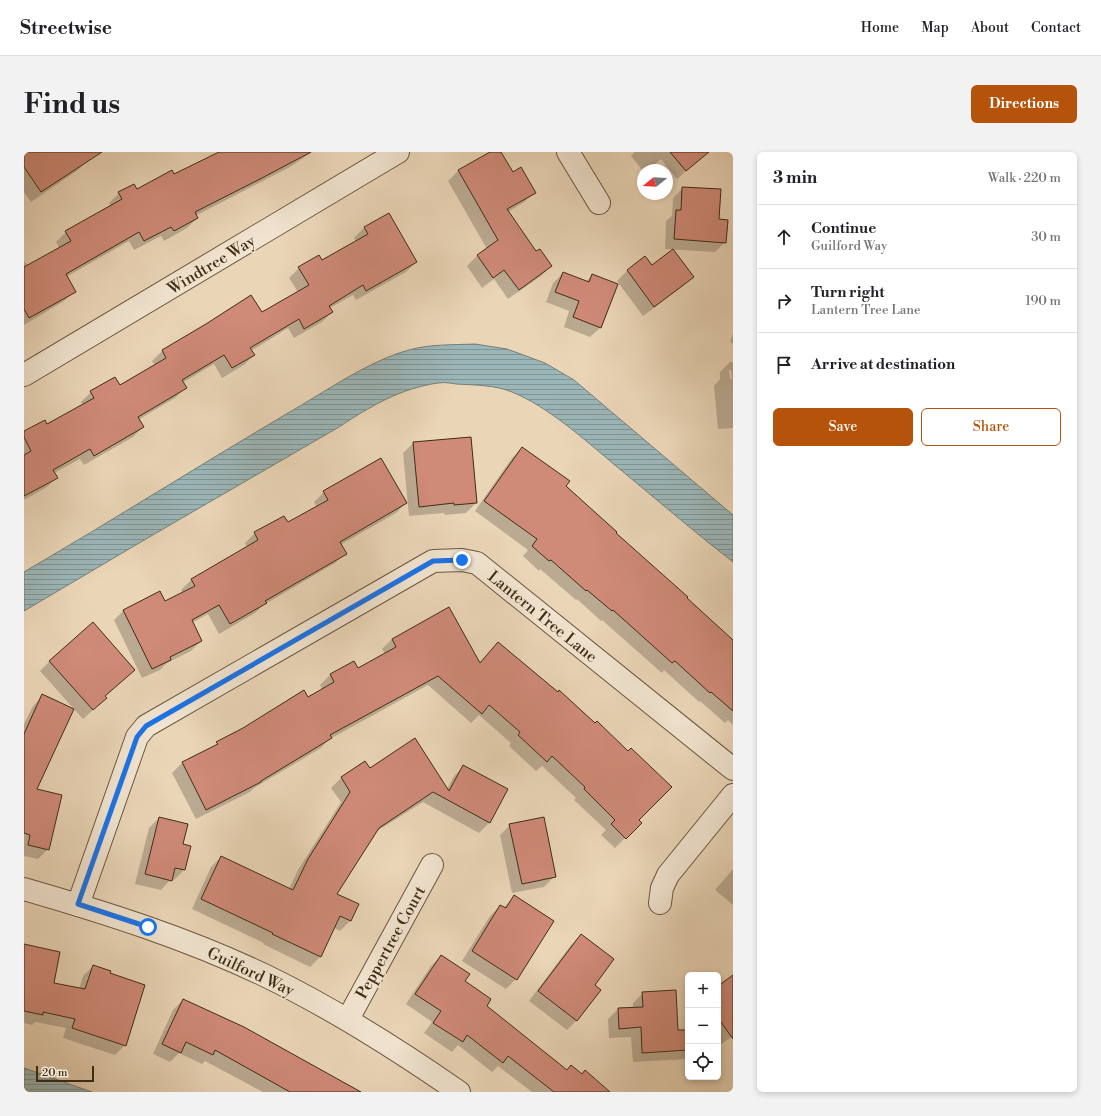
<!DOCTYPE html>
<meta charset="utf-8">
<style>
:root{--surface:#fff;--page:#f2f2f2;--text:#202124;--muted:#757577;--line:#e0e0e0;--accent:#b45309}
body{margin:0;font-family:"Libre Bodoni",serif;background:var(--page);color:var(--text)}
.controls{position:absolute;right:12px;bottom:12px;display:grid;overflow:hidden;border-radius:6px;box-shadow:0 2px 6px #0003}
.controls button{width:36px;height:36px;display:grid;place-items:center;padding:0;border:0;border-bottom:1px solid var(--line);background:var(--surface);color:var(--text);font:20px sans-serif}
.compass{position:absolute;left:613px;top:12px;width:36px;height:36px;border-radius:50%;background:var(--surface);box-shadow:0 2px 6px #0003;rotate:252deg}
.scale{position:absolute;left:12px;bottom:10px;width:58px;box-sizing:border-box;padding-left:4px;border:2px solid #3f2d15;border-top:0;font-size:11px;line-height:14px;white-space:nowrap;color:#3f2d15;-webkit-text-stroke:3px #f1e4d0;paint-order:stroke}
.stop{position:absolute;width:12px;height:12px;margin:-9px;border:3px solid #1a73e8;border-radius:50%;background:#fff}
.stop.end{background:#1a73e8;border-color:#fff;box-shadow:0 1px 4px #0008}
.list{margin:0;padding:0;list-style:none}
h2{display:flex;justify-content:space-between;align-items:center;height:52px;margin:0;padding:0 16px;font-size:17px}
h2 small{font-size:13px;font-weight:400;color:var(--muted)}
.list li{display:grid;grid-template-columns:26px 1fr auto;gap:12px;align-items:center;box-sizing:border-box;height:64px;padding:0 16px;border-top:1px solid var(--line)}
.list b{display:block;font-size:15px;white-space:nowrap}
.list p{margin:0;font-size:13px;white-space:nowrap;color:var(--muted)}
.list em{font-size:13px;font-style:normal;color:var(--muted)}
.actions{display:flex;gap:8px;padding:12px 16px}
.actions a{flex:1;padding:9px 0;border:1px solid var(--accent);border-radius:6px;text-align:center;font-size:14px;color:var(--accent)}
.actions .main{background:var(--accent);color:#fff}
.icon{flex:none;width:22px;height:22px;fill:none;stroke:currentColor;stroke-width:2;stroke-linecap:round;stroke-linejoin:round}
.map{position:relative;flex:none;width:709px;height:940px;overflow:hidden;border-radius:6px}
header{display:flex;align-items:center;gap:24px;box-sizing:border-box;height:56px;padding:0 20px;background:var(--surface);border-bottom:1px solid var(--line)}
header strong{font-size:19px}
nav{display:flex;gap:22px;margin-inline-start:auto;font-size:14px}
.intro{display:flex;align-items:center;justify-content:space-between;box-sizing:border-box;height:96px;padding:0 24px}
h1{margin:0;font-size:28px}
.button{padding:10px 18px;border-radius:6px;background:var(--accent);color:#fff;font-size:14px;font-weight:700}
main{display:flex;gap:24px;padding:0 24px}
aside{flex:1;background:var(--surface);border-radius:6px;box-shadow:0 2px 6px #0003}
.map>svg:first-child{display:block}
</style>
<header>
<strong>Streetwise</strong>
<nav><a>Home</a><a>Map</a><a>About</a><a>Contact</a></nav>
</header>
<div class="intro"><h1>Find us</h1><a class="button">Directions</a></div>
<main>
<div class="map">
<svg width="709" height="940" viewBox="0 0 709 940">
<defs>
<pattern id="water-rules" width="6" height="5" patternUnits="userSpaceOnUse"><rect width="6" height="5" fill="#9bb6b8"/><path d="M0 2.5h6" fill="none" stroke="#809494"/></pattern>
</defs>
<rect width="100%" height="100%" fill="#ead5b7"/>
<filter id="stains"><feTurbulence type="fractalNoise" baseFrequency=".005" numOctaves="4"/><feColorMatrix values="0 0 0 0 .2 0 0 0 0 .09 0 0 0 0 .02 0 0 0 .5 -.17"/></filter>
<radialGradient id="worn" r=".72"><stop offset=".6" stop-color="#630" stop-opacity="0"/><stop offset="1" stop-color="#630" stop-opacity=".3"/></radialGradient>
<g fill="url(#water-rules)" stroke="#767f77">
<path d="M 451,192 L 483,197 L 521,211 L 550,228 L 709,363 L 709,410 C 669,379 631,346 592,314 C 562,289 525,255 488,240 C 471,233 451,233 432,232 C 426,231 420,230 414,231 C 377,236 345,255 315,275 L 127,384 L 0,459 L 0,420 C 89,368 176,313 264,261 C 301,240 344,209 385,198 C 406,192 428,193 451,192 Z"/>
<path d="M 0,916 L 68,940 L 0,940 Z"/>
</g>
<g fill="#0003" fill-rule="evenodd">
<path d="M 0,0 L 58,0 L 64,8 L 54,18 L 7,50 L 0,40 Z"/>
<path d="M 197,0 L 288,0 L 266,15 L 171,64 L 173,66 L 163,76 L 140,89 L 137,84 L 110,98 L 105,89 L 42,125 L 50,139 L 40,149 L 0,173 L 0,109 L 4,114 L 36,97 L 32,90 L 42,80 L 87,54 L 85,51 L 95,41 L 112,39 L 150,23 Z"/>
<path d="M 468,0 L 476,0 L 488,21 L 510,41 L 500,50 L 484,60 L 512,101 L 527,114 L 517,124 L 484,147 L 470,127 L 458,136 L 443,114 L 453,104 L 463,97 L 424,29 L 434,19 Z"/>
<path d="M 611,0 L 684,0 L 653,27 L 637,7 L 624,18 L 619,19 L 607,4 Z"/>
<path d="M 659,36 L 694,68 L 701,90 L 691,100 L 641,97 L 642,69 L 648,64 L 649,46 Z"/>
<path d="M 365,62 L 392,110 L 382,120 L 332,148 L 329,143 L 306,156 L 308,160 L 298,170 L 270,186 L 264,176 L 227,199 L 230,203 L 220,213 L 198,226 L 190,212 L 158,231 L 161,236 L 151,246 L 114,268 L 119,275 L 109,285 L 60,313 L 56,307 L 30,321 L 33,325 L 23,335 L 0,348 L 0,280 L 22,274 L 59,253 L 57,250 L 67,240 L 96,234 L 131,213 L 128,209 L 138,199 L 183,173 L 237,162 L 274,140 L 265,126 L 275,116 L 297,109 L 332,89 L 330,86 L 340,76 Z"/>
<path d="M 621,106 L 627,114 L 668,125 L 658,135 L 619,164 L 593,129 L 603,119 Z"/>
<path d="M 539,121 L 562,130 L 568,123 L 576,176 L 566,185 L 540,175 L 545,159 L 522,150 L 529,131 Z"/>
<path d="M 709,181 L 709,192 L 706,190 Z"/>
<path d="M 706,210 L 709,210 L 709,276 L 694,277 L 690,234 L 696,227 L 696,220 ZM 705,218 L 707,218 L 708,227 L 706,227 Z"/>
<path d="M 389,291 L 452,351 L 442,361 L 421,363 L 420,361 L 385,364 L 379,301 Z"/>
<path d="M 498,296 L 709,489 L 709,573 L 704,568 L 701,571 L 676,549 L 675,550 L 640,518 L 638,521 L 578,468 L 577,469 L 553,447 L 552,448 L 516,417 L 515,419 L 499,404 L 504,398 L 451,359 L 488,306 Z"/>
<path d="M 300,340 L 382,351 L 372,361 L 316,393 L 321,401 L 311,411 L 238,454 L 231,461 L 195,482 L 184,462 L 168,471 L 177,489 L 167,499 L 143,511 L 136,518 L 118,526 L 90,468 L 100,458 L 140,450 L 159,441 L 157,438 L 167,428 L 223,395 L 221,391 L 231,381 L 263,372 L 293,355 L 290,350 Z"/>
<path d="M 368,487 L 455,511 L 474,491 L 616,671 L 591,696 L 577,683 L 582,678 L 550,648 L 552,646 L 518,614 L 512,619 L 485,594 L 487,591 L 455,563 L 447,571 L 404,533 L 304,588 L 297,596 L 230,636 L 226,640 L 172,667 L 148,621 L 158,611 L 188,596 L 193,591 L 299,538 L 296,533 L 306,523 L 330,510 L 334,517 L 361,502 L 358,497 Z"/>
<path d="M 26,509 L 110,518 L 80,545 L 82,546 L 59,567 L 16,519 Z"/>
<path d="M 19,544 L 12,638 L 24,697 L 14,707 L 0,704 L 0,572 L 9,554 Z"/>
<path d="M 341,610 L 345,617 L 423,637 L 430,624 L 440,614 L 483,638 L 465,671 L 455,681 L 399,650 L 350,681 L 312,743 L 334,753 L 326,769 L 316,779 L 310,776 L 296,805 L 286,815 L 239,792 L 240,791 L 168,757 L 187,715 L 197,705 L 265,737 L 274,718 L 317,650 L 307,636 L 317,626 Z"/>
<path d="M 135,666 L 157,693 L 160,718 L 150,728 L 147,727 L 137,738 L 111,732 L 125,676 Z"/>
<path d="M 486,673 L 530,725 L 520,735 L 488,741 L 476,683 Z"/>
<path d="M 709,717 L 709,753 L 691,738 Z"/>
<path d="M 490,745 L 492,827 L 482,837 L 438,809 L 466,764 L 476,754 L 479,756 Z"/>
<path d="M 557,783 L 569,833 L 553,868 L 543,878 L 505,849 L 547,793 Z"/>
<path d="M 0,793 L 29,832 L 55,837 L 59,824 L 69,814 L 101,893 L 91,903 L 39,886 L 42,876 L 11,870 L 8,873 L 0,871 Z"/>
<path d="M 417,804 L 461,854 L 543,919 L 558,923 L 584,940 L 508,940 L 474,914 L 468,920 L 434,893 L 428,900 L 400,881 L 408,870 L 382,852 L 407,814 Z"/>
<path d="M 709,824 L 709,884 L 696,893 L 694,890 L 694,835 Z"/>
<path d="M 619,841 L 653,880 L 664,879 L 664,907 L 609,910 L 607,885 L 585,886 L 584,867 L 594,857 L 609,856 L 609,851 Z"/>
<path d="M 159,848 L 335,940 L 239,940 L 181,909 L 178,912 L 155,901 L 146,910 L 129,902 L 149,858 Z"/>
</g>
<g fill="#cf8a78" stroke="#3f2d15">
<path d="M 0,0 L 78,0 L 17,40 L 0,15 Z"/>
<path d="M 195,0 L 287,0 L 236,27 L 171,60 L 174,66 L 150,79 L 147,75 L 120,89 L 115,80 L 42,122 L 52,140 L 5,166 L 0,157 L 0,115 L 47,89 L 41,79 L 98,47 L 94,40 L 110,32 L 113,37 L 148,18 L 150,22 Z"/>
<path d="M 466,0 L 477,0 L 489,20 L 497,15 L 512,41 L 483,57 L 512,99 L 516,97 L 528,114 L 495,138 L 480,118 L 469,126 L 453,103 L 474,88 L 434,18 Z"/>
<path d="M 646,0 L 685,0 L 662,19 Z"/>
<path d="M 658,35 L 697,37 L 695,67 L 704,68 L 702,91 L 650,87 L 652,58 L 657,58 Z"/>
<path d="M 365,61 L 393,110 L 342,139 L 339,133 L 305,154 L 309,160 L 280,177 L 275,167 L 226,196 L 231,203 L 208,216 L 200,203 L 158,228 L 163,236 L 114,265 L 120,275 L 70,304 L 66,297 L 29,318 L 34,326 L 0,344 L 0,303 L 7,299 L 0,285 L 0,279 L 21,268 L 23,272 L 70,246 L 66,239 L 91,225 L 96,233 L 142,206 L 138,198 L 182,172 L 227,143 L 238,160 L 285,133 L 274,115 L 295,103 L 298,108 L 344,82 L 340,75 Z"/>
<path d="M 649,97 L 670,125 L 630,155 L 603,118 L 621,104 L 628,113 Z"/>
<path d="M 539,120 L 565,130 L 568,122 L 594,132 L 577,176 L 549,165 L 555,149 L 531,140 Z"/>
<path d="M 447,285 L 453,351 L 430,353 L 430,351 L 395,355 L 389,290 Z"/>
<path d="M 498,295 L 546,329 L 542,334 L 593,380 L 592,381 L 664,445 L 663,446 L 709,488 L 709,559 L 687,540 L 686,541 L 651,509 L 648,511 L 589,458 L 588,459 L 563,438 L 562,439 L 527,408 L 525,409 L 508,394 L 513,387 L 460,349 Z"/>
<path d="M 357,306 L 383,351 L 316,390 L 323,402 L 241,449 L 243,451 L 206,472 L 195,453 L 168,468 L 178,489 L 146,505 L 147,508 L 128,517 L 99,458 L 136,439 L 141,449 L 171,434 L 167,427 L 234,388 L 230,380 L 260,364 L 264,370 L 304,348 L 299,339 Z"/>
<path d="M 425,455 L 456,511 L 474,490 L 534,540 L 535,538 L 571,571 L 573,569 L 604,599 L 607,596 L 648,635 L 615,668 L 618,671 L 602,687 L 587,672 L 591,668 L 560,637 L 561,635 L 528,604 L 523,610 L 494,583 L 496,580 L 465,553 L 458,562 L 414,524 L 306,583 L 308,586 L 237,629 L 237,630 L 182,658 L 158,610 L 194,592 L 192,590 L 219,576 L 280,538 L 284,545 L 310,530 L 306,522 L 330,509 L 334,516 L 372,495 L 368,487 Z"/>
<path d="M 69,470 L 111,518 L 81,544 L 83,546 L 69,558 L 25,509 Z"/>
<path d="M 18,542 L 50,557 L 13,637 L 38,643 L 25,698 L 4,693 L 6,683 L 0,681 L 0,582 Z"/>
<path d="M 391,586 L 425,639 L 439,613 L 484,637 L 466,671 L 409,640 L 355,676 L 313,742 L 335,752 L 327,769 L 316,764 L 297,805 L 248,782 L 249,781 L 177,747 L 197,704 L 269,738 L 284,707 L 326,640 L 317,625 L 341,609 L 346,616 Z"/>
<path d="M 135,665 L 164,672 L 159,692 L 167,694 L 161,718 L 151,716 L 148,729 L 121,722 Z"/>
<path d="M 520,665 L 532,725 L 498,732 L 485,672 Z"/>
<path d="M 490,743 L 530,769 L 493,828 L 448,799 L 476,753 L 482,756 Z"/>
<path d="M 557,782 L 590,807 L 571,833 L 577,838 L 553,869 L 514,839 Z"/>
<path d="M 0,792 L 36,800 L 30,831 L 61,837 L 69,813 L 87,819 L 86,821 L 121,833 L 102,894 L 48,876 L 51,867 L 19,860 L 19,863 L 0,859 Z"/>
<path d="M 417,803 L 446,822 L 441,829 L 467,847 L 463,854 L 543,918 L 547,913 L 558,922 L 561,918 L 586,940 L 530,940 L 484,904 L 479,911 L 443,883 L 439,890 L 409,871 L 417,859 L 391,842 Z"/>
<path d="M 709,823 L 709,887 L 694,866 L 694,834 Z"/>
<path d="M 652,838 L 654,878 L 664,878 L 664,898 L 618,901 L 617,875 L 595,877 L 594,856 L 619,855 L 618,840 Z"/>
<path d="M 159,847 L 220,875 L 337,940 L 266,940 L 191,898 L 189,903 L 162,890 L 157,901 L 138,892 Z"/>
</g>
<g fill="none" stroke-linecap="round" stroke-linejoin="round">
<defs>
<g id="minor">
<path d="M 544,0 L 575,51"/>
<path d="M 0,223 L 374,0"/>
<path d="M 0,737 C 83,761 165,787 242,824 C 310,857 373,897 435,940"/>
<path d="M 636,751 L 638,736 L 644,723 L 709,643"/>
<path d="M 54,753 L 113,585 L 122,574 L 409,409 L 438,408 L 453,411 L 709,617"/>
<path d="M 324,867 L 408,713"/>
</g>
</defs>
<use href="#minor" stroke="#6a573e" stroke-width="24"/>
<use href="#minor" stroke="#f1e4d0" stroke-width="22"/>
</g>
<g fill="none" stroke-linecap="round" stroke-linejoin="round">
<path stroke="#1a73e8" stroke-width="5" d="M 124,775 L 54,752 L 113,585 L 122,574 L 409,409 L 438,408"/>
</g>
<g text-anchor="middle" stroke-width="3" stroke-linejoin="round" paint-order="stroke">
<g font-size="16" fill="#3f2d15" stroke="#f1e4d0">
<text transform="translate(187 112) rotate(-31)" y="6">Windtree Way</text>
<text transform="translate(519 464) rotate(39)" y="6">Lantern Tree Lane</text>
<text transform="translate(366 790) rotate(-61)" y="6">Peppertree Court</text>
<text transform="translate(227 819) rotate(25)" y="6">Guilford Way</text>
</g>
</g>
<rect width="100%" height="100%" filter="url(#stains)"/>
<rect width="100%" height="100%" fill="url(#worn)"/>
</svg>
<div class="controls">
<button>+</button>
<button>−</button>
<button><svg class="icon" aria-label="locate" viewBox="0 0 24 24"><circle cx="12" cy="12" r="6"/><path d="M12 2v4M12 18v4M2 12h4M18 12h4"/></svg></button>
</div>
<svg class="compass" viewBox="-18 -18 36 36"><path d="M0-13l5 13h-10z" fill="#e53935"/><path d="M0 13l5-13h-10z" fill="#757577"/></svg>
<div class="scale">20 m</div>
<div class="stop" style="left:124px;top:775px"></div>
<div class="stop end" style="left:438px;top:408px"></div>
</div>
<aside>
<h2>3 min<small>Walk · 220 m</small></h2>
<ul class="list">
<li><svg class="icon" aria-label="ahead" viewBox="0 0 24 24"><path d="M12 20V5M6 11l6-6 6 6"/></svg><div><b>Continue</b><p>Guilford Way</p></div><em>30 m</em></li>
<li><svg class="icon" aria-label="right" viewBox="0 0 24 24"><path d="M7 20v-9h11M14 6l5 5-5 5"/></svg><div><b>Turn right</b><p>Lantern Tree Lane</p></div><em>190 m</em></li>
<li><svg class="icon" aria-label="arrive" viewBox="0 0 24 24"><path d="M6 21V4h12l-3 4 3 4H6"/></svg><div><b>Arrive at destination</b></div></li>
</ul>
<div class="actions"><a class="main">Save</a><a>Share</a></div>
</aside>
</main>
